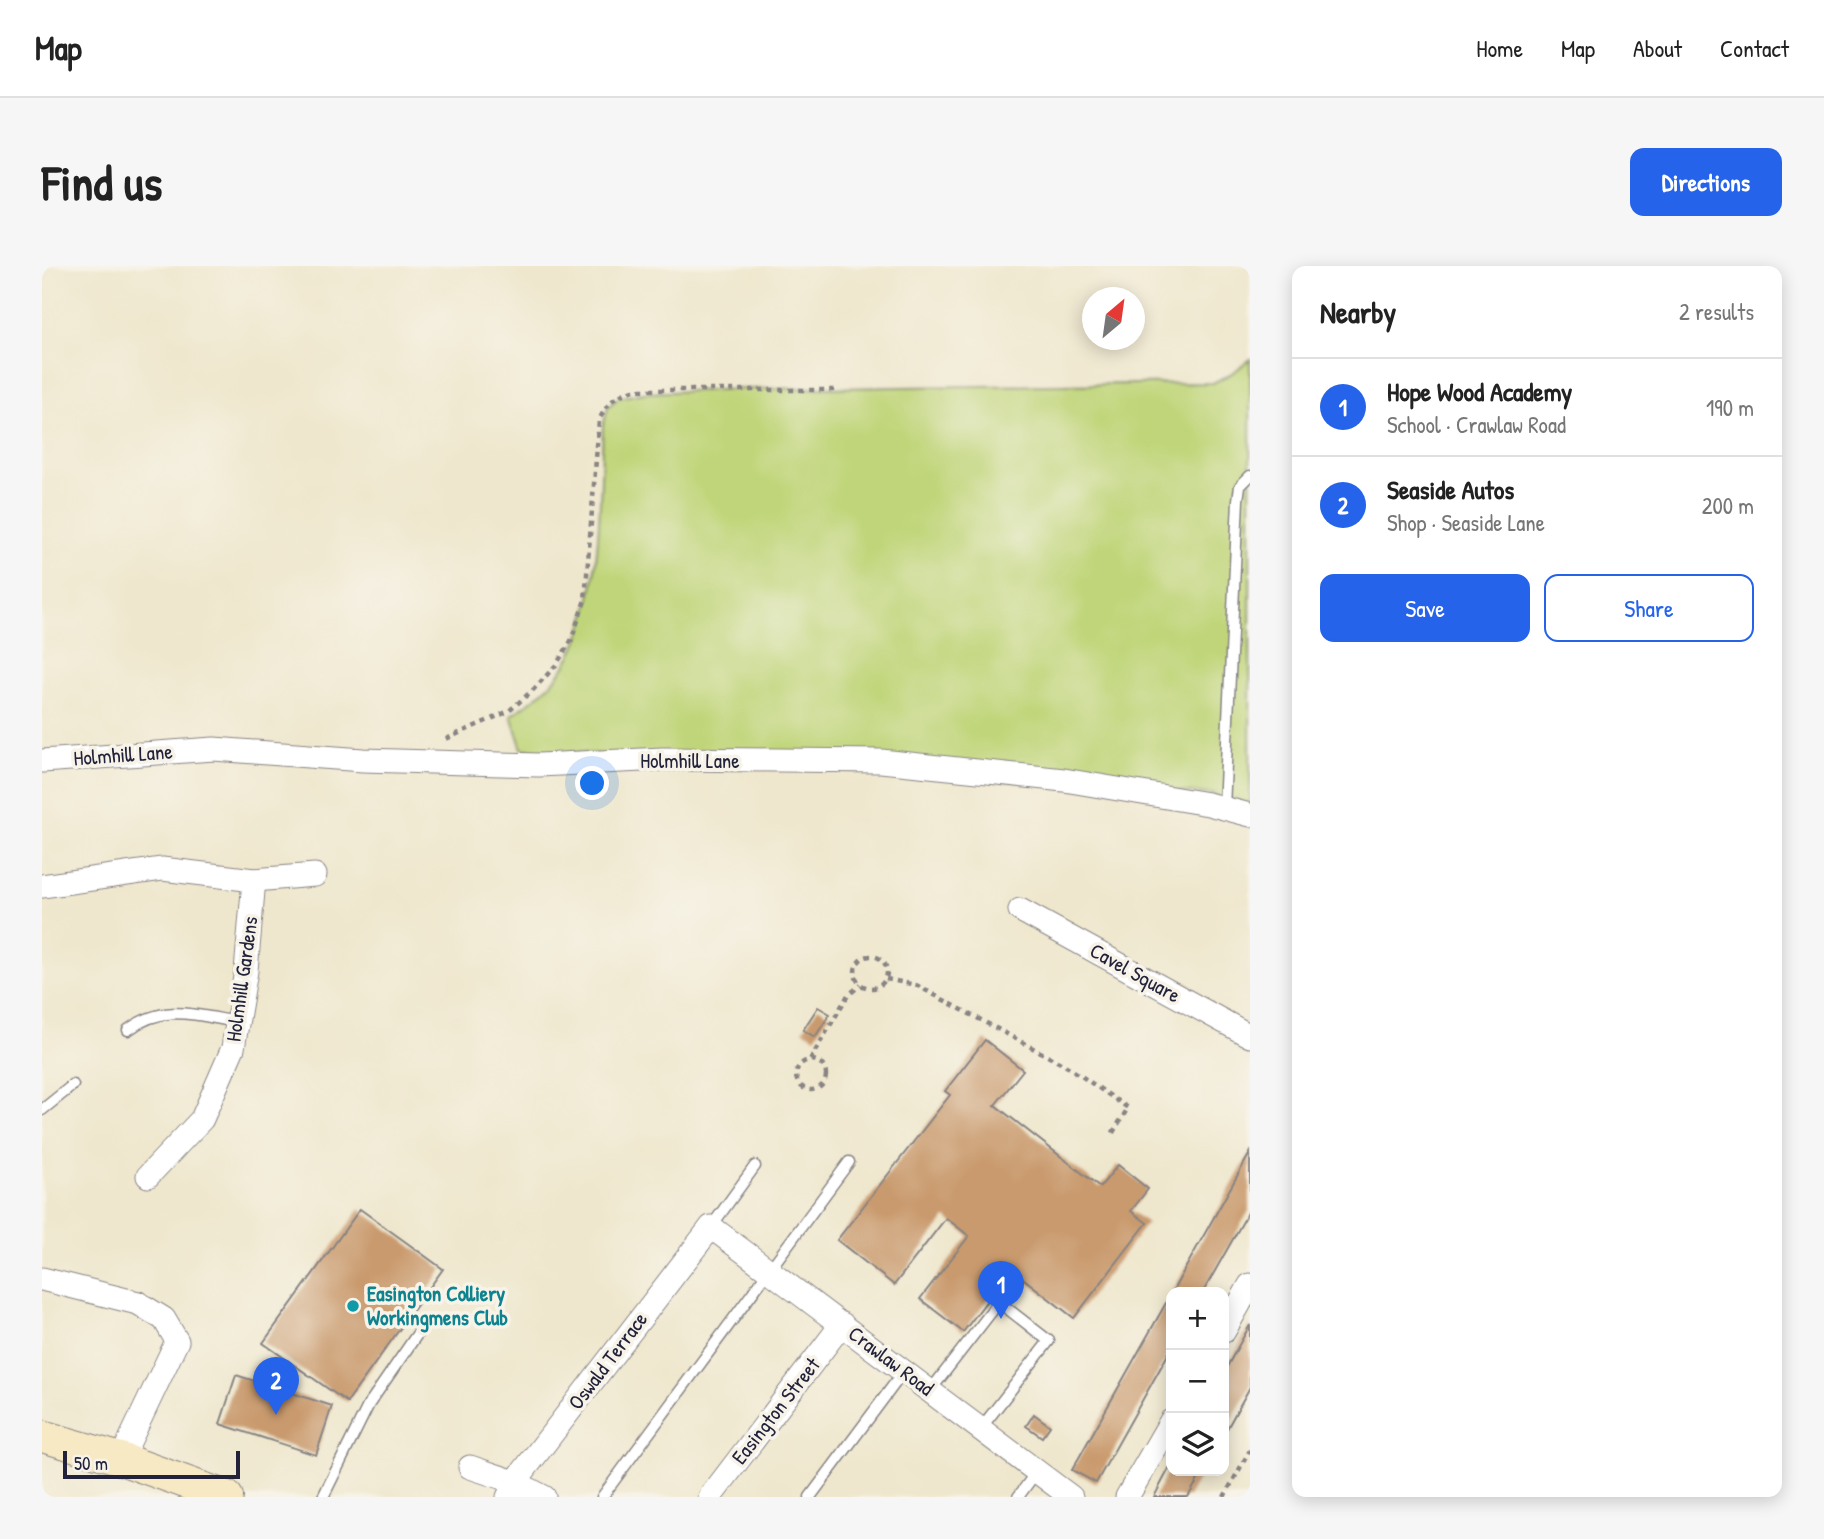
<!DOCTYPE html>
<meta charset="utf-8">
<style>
:root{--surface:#fff;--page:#f6f6f6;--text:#222;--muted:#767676;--line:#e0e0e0;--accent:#2563eb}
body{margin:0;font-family:"Patrick Hand",sans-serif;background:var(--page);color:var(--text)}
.controls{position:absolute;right:21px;bottom:21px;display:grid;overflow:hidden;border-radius:14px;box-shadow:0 4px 18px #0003}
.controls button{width:63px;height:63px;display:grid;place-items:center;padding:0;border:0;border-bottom:2px solid var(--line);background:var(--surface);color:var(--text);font:35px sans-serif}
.compass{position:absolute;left:1040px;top:21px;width:63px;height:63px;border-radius:50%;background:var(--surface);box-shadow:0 4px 18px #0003;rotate:29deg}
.scale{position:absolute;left:21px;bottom:18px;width:177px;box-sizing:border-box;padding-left:7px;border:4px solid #22223b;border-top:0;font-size:19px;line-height:24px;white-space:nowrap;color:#22223b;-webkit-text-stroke:5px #f7f3e8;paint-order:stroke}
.you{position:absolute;left:551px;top:518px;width:24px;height:24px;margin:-18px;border:5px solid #fff;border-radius:50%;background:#1a73e8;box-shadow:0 0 0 10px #1a73e833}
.badge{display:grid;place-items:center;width:46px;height:46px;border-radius:50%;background:var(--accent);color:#fff;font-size:23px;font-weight:700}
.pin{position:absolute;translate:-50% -58px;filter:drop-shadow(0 2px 4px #0008)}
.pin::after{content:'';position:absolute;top:37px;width:24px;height:21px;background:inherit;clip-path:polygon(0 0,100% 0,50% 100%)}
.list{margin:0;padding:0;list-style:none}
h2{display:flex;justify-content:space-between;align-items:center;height:91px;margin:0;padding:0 28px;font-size:30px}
h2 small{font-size:23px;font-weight:400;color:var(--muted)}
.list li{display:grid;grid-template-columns:46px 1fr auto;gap:21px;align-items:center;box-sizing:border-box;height:98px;padding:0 28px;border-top:2px solid var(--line)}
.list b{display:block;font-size:26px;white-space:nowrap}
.list p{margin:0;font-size:23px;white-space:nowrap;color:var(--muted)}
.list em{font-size:23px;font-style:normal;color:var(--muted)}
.actions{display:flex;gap:14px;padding:21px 28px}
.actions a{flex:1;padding:16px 0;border:2px solid var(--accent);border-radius:14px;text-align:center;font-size:24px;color:var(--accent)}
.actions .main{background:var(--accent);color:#fff}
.icon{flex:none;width:38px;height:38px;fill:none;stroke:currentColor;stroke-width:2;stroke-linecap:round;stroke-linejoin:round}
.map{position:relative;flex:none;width:1208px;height:1231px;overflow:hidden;border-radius:14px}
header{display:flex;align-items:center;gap:42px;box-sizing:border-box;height:98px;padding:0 35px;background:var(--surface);border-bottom:2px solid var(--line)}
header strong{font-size:33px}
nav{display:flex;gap:38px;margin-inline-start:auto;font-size:24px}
.intro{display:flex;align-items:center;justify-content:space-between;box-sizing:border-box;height:168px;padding:0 42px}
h1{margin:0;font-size:49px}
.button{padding:18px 32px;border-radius:14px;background:var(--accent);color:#fff;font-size:24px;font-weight:700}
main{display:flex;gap:42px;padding:0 42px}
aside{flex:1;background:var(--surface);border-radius:14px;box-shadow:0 4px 18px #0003}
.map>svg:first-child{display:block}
</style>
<header>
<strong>Map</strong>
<nav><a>Home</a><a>Map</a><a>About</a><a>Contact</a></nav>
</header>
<div class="intro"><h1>Find us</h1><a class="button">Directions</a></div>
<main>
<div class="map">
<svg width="1208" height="1231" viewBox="0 0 1208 1231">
<rect width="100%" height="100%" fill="#f7f3e8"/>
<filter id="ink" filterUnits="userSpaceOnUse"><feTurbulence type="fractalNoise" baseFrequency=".0143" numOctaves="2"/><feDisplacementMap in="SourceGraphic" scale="14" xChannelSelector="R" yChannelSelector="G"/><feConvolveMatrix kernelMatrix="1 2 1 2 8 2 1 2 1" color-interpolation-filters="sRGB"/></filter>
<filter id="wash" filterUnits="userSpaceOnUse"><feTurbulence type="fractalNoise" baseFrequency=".00686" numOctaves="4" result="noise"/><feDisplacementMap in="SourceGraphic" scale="28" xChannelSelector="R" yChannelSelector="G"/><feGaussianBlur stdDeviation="1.57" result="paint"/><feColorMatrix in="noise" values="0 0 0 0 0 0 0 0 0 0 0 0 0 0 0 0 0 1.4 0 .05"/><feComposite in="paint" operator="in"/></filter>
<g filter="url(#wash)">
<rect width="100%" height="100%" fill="#efe7cd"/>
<path fill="#c0d579" stroke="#717c5a" stroke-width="2" d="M 1208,93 L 1208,538 L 1169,528 L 480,483 L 469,449 C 490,436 511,420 524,398 C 562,336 557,231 561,160 L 566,141 L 576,132 L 602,127 L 701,123 L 1171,117 L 1192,106 Z"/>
<g id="blocks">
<g fill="#c99a6d">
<path d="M 776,741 L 788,748 L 773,771 L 761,764 Z"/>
<path d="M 943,774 L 981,804 L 953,839 L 1058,921 L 1076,899 L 1106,923 L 1089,945 L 1105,957 L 1032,1052 L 969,1003 L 921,1066 L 878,1033 L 927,970 L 904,952 L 852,1019 L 795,974 L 908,829 L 903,825 Z"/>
<path d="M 1208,887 L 1208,943 L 1161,1026 L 1130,1026 Z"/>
<path d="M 318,943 L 401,1003 L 305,1136 L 221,1077 Z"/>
<path d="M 1129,1028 L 1129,1083 L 1054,1217 L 1030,1204 Z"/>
<path d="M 1208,1059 L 1208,1121 L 1182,1168 L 1182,1106 Z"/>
<path d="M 194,1109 L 290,1140 L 274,1189 L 178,1158 Z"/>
<path d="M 992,1148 L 1008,1160 L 1000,1171 L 984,1160 Z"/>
<path d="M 1129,1199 L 1129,1205 L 1161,1205 L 1146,1231 L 1112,1231 Z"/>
</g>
</g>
</g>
<g filter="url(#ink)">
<use href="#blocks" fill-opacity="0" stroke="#888484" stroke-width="2"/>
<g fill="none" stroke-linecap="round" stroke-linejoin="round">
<defs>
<g id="service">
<path d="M 1182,542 L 1196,234 L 1198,220 L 1208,210"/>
<path d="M 86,764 C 122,737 154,749 195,756"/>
<path d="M 0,844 L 31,819"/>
<path d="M 669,961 L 713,900"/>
<path d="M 888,1125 L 957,1036 L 1007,1075 L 939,1162"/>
<path d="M 281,1231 L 327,1138 L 376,1067"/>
<path d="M 560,1231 L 807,896"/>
<path d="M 768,1231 L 862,1105"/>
<path d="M 976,1231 L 995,1205"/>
</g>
<g id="minor">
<path d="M 0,495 L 172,483 L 321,494 L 497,499 L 621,493 L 839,495 L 1022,514 L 1166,538 L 1208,549"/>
<path d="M 0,620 L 120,603 L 212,614 L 273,609"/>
<path d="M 978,644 L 1208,770"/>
<path d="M 106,910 L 160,853 L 191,782 L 204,705 L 212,614"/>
<path d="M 0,1013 L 96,1037 L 122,1053 L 135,1075 L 79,1193"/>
<path d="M 1182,1065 L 1208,1019"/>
<path d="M 428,1201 L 473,1216 L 502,1231"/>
<path d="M 466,1231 L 473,1216 L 669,961 L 1029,1231"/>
<path d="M 668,1231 L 800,1058"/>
<path d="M 1085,1231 L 1129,1155"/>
</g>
<path id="secondary" d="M 0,1170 L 79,1193 L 185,1231"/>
</defs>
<use href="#service" stroke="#888484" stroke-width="13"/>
<use href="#minor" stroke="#888484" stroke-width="25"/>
<use href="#secondary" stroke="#888484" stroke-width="34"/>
<g stroke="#888484" stroke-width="4.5" stroke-dasharray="5 5" stroke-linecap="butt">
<path d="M 404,473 L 467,445 L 492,423 L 514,399 L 529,375 L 543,334 L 557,154 C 567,135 573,130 592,124 L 797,124"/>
<circle cx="829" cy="706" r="16"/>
<path d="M 844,713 L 874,719 L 1026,801 L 1086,842 L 1070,868"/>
<path d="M 768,794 L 806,729 L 819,719"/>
<circle cx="769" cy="809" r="15"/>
<path d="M 1182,1231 L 1208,1184"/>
</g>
<use href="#service" stroke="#fff" stroke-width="10"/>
<use href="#minor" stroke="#fff" stroke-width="23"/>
<use href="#secondary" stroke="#f7e9c3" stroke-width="32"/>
</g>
</g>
<circle fill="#0f9aa8" stroke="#f7f3e8" stroke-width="2.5" cx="311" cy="1040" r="7"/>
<g text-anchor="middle" stroke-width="7" stroke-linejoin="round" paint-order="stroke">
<g font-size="21" fill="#22223b" stroke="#f7f3e8">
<text transform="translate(81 489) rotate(-4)" y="7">Holmhill Lane</text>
<text x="648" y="502">Holmhill Lane</text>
<text transform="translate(1093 707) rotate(29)" y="7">Cavel Square</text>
<text transform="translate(200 713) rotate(-82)" y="7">Holmhill Gardens</text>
<text transform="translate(566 1095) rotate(-53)" y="7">Oswald Terrace</text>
<text transform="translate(849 1095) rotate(37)" y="7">Crawlaw Road</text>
<text transform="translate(734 1145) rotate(-52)" y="7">Easington Street</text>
</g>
<g font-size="21" font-weight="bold" fill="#0d838f" stroke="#f7f3e8" text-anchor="start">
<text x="325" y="1035">Easington Colliery<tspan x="325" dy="24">Workingmens Club</tspan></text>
</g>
</g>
</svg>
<div class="controls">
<button>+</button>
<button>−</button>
<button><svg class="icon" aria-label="layers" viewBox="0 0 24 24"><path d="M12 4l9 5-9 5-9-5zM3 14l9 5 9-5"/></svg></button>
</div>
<svg class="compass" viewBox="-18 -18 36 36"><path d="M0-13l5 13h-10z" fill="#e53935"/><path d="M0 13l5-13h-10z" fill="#767676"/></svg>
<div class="scale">50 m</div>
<div class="you"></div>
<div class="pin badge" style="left:959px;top:1053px">1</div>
<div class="pin badge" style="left:234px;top:1149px">2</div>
</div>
<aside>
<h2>Nearby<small>2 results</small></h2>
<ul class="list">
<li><span class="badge">1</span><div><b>Hope Wood Academy</b><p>School · Crawlaw Road</p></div><em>190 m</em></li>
<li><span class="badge">2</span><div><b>Seaside Autos</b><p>Shop · Seaside Lane</p></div><em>200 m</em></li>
</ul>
<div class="actions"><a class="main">Save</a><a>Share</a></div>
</aside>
</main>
